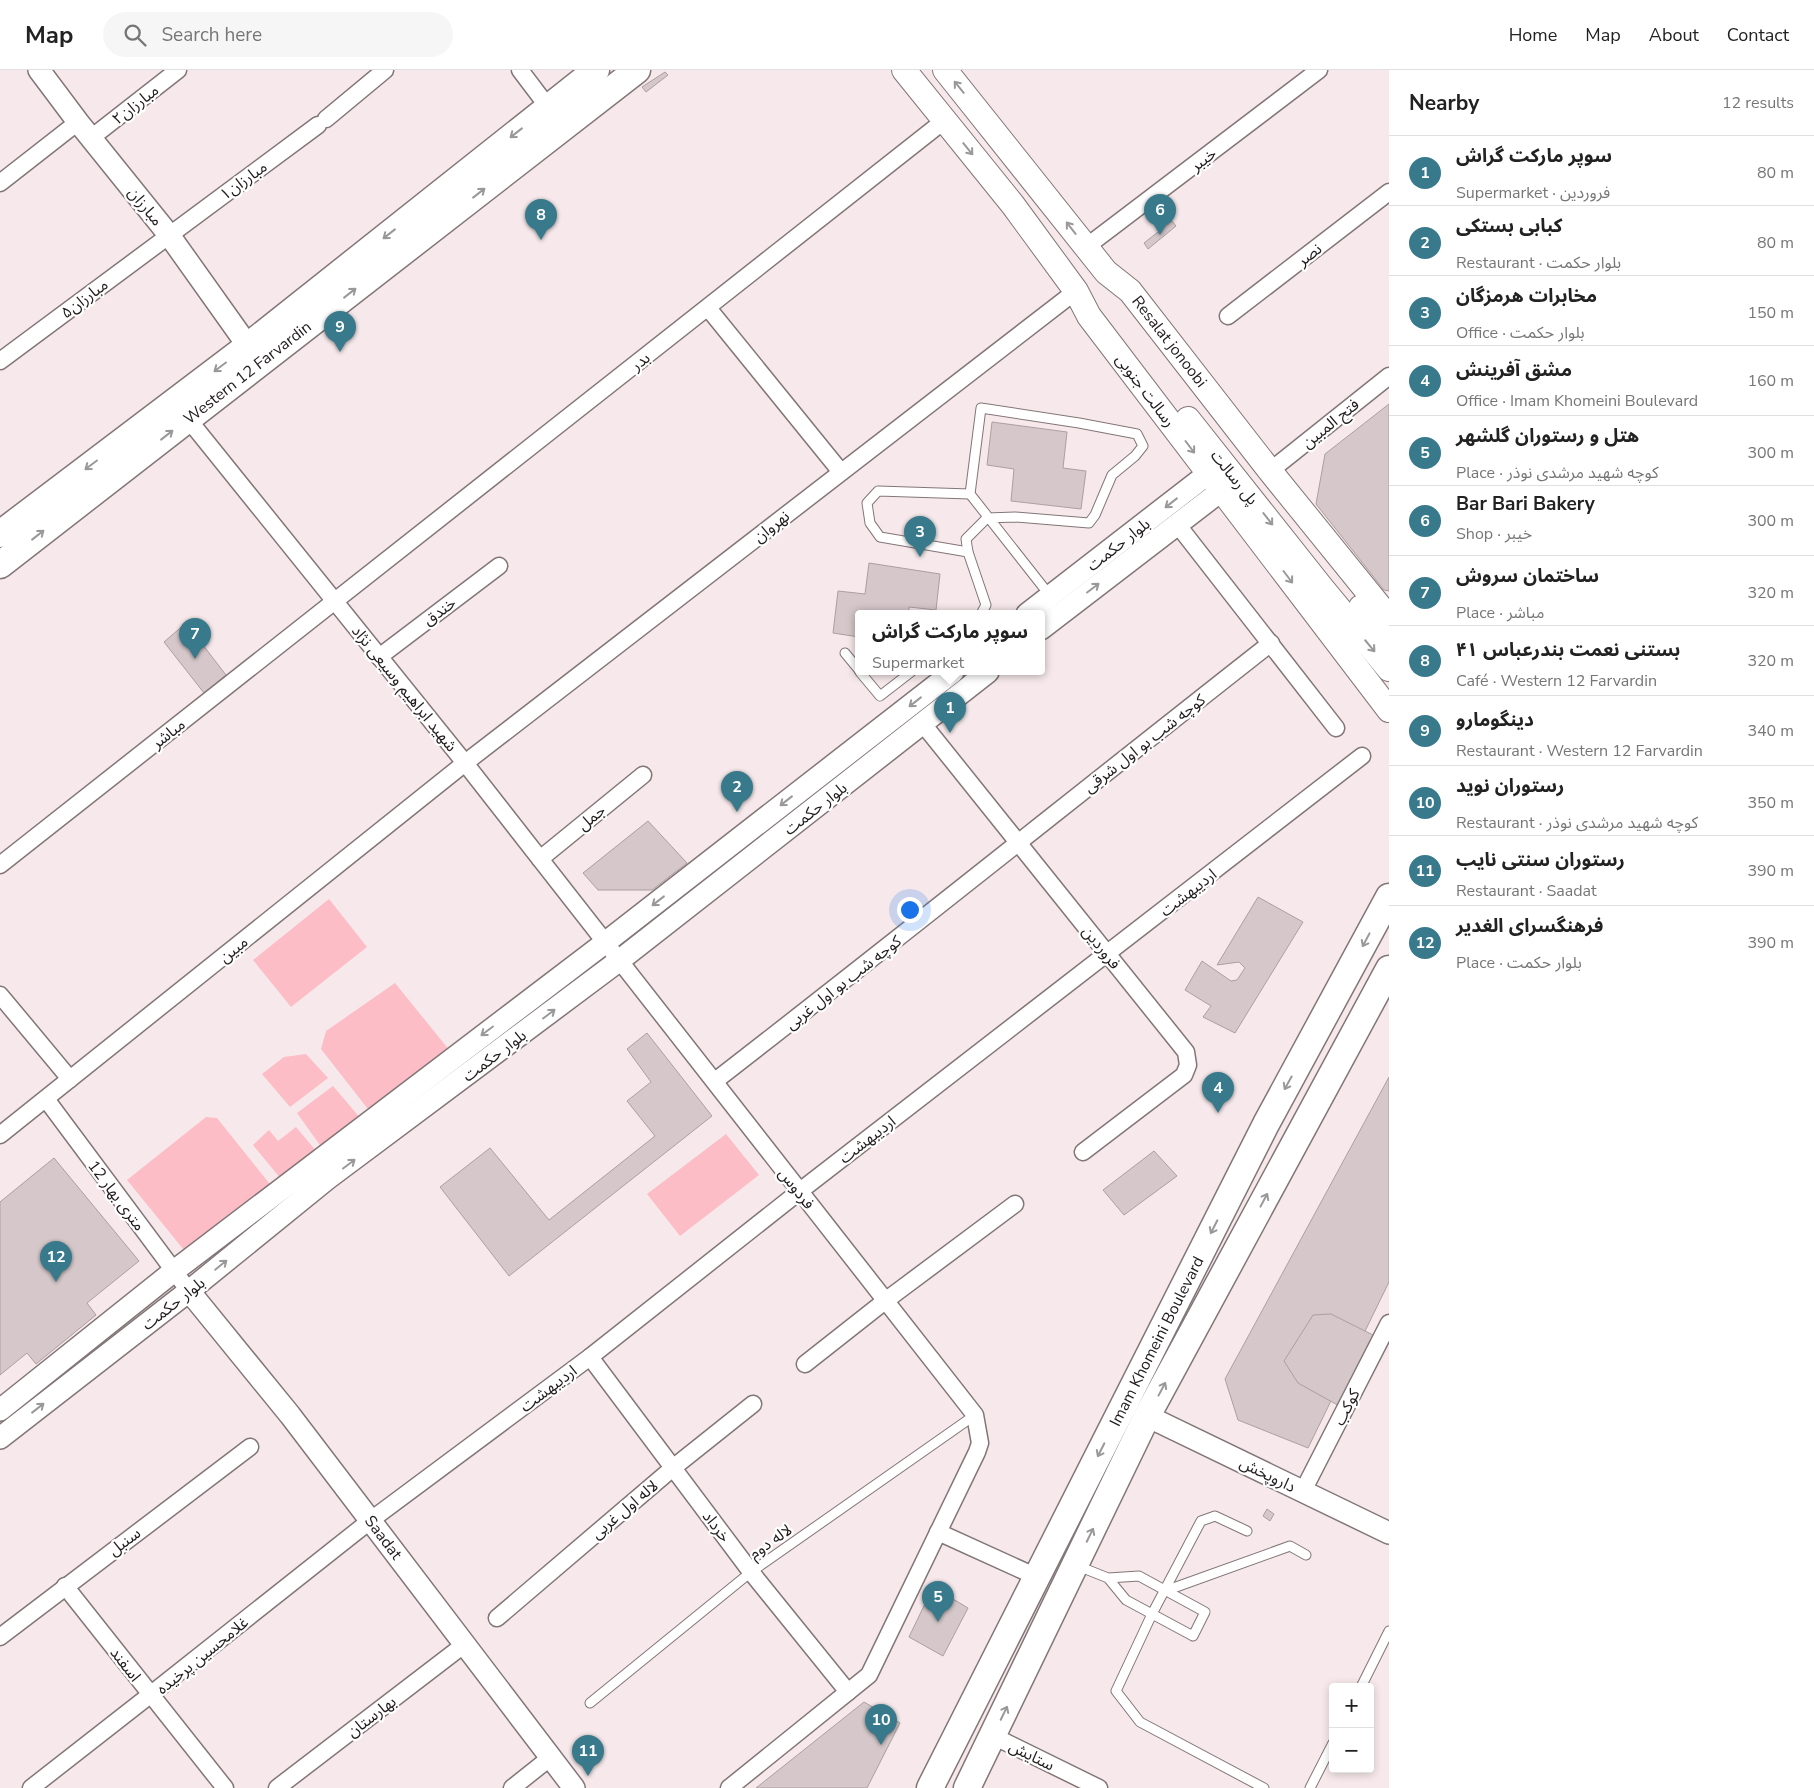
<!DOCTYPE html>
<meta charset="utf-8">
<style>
:root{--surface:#fff;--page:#f6f6f6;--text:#222;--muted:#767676;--line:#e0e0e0;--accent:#387a8c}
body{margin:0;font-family:"Nunito Sans","Noto Sans Arabic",sans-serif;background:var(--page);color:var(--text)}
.controls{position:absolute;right:15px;bottom:15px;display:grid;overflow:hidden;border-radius:5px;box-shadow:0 2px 8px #0003}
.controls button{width:45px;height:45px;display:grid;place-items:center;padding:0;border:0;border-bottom:1px solid var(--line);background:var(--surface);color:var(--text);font:25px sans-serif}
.you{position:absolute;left:909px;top:839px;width:18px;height:18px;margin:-12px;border:4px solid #fff;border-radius:50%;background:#1a73e8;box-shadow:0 0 0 8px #1a73e833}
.badge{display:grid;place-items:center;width:32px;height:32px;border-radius:50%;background:var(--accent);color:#fff;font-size:16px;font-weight:700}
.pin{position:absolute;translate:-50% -41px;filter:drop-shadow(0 1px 2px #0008)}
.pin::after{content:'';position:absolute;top:26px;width:18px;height:15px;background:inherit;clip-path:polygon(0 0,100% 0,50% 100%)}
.popup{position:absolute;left:855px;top:540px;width:190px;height:65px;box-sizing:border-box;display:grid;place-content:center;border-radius:5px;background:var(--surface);filter:drop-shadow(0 1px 4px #0005);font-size:16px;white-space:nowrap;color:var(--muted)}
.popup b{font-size:19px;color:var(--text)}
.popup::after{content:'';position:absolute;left:50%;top:100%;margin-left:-10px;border:10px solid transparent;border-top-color:var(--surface)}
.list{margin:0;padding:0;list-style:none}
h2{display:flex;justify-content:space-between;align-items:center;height:65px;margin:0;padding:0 20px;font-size:21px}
h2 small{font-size:16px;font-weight:400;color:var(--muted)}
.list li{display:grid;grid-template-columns:32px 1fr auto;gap:15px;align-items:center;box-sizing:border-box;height:70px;padding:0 20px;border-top:1px solid var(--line)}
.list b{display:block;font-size:19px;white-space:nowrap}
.list p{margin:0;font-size:16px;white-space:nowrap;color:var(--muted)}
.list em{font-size:16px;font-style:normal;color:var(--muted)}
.icon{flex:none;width:28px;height:28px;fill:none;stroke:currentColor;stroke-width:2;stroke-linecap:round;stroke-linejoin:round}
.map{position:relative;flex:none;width:1389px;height:1718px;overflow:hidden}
header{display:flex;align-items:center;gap:30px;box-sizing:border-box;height:70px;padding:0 25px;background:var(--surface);border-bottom:1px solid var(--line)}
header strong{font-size:24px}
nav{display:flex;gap:28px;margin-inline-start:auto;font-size:18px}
.search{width:350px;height:45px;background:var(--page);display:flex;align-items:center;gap:12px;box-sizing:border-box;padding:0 18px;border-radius:28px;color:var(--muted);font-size:19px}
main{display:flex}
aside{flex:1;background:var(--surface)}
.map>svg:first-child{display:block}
</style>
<header>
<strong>Map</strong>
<div class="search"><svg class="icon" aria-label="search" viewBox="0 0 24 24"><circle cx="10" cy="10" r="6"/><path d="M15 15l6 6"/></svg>Search here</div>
<nav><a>Home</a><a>Map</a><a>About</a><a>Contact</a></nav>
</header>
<main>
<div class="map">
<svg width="1389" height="1718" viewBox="0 0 1389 1718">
<rect width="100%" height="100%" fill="#f7e9eb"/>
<g fill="#fcbdc6">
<path d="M 329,829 L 367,877 L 291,937 L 253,890 Z"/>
<path d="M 395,913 L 450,981 L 371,1043 L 321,979 L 326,961 Z"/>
<path d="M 306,984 L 328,1008 L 290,1037 L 262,1004 L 284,987 Z"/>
<path d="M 333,1016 L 362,1050 L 322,1078 L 297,1043 Z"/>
<path d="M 206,1047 L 217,1048 L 273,1118 L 188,1185 L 127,1110 Z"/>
<path d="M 296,1057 L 317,1082 L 281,1109 L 253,1075 L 269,1060 L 278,1071 Z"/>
<path d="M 726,1064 L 759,1105 L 680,1166 L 647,1124 Z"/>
</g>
<g fill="#d6c8ca" stroke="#ac9fa1">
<path d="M 665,2 L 668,5 L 646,22 L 642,17 Z"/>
<path d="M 1172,151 L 1176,156 L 1148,179 L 1144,173 Z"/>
<path d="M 1389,334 L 1389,521 L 1384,520 L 1316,434 L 1325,384 Z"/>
<path d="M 992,352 L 1067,362 L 1063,398 L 1086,401 L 1081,439 L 1011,431 L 1014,399 L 987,395 Z"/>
<path d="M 869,493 L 940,504 L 936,540 L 909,537 L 909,544 L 859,544 L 859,567 L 833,563 L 838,521 L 865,524 Z"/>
<path d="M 186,553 L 226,605 L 204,623 L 164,572 Z"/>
<path d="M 648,751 L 687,793 L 652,820 L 598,820 L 583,803 Z"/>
<path d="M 1258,827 L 1303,852 L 1235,963 L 1203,947 L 1211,936 L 1185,920 L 1202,891 L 1231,911 L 1237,910 L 1245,898 L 1239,892 L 1217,895 Z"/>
<path d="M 647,963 L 712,1046 L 509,1206 L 440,1117 L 490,1078 L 549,1150 L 655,1066 L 627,1031 L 651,1012 L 627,979 Z"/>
<path d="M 1389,1007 L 1389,1212 L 1308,1378 L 1238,1350 L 1225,1309 Z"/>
<path d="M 1154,1081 L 1177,1106 L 1124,1145 L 1103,1120 Z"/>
<path d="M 54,1088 L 139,1191 L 87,1233 L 96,1245 L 36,1294 L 27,1283 L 0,1305 L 0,1132 Z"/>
<path d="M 1331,1244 L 1379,1268 L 1343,1338 L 1298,1313 L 1284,1291 L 1313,1245 Z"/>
<path d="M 1267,1439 L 1274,1444 L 1270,1451 L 1263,1446 Z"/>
<path d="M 933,1517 L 968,1538 L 943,1586 L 909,1567 Z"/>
<path d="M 864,1632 L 900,1653 L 867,1718 L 756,1718 Z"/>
</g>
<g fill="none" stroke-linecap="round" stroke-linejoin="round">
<defs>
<g id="service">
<path d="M 968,482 L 880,467 L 870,453 L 867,433 L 878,421 L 970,424"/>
<path d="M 981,544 L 986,535 L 968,482 L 966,469 L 987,448 L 1015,447 L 1089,453 L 1095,445 L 1112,405 L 1135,386 L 1143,376 L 1137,364 L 1079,353 L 981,338 L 970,424 L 1051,527"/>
<path d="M 845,583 L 859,600"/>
<path d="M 860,602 L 880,626 L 911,602"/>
<path d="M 1247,1461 L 1215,1446 L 1201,1451 L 1152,1544 L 1116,1621 L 1140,1652 L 1264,1718"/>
<path d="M 1078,1496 L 1108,1508 L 1139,1506 L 1205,1542 L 1193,1566 L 1126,1530 L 1108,1508"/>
<path d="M 1165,1521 L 1290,1476 L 1306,1485"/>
<path d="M 1361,1617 L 1389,1561"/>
<path d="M 590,1633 L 751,1502 L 975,1345"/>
<path d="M 1310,1718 L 1333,1673"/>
</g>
<g id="minor">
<path d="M 520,0 L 548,37"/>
<path d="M 326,49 L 385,0"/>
<path d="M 91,68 L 178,0"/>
<path d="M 0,113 L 78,52"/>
<path d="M 1086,177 L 1319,0"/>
<path d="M 708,238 L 841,402"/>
<path d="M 1228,246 L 1389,122"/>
<path d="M 0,291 L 318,55"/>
<path d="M 188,349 L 465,693 L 975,1345 L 980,1373 L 977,1382 L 869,1605 L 729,1718"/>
<path d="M 1270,401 L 1389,306"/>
<path d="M 1177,454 L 1336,658"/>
<path d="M 379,587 L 499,496"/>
<path d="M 923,654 L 1186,982 L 1188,995 L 1184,1005 L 1083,1082"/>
<path d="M 540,789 L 643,705"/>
<path d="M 0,795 L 945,50"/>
<path d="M 0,925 L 70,1009"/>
<path d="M 715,1011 C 901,867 1085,719 1271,573"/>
<path d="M 46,1029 L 189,1221"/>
<path d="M 0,1065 L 465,693 L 1076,221"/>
<path d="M 590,1287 L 751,1502 L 848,1622"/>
<path d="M 805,1294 L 885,1231 L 1015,1134"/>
<path d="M 1303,1421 L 1389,1253"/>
<path d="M 938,1462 L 1037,1507"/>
<path d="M 65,1516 L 225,1718"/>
<path d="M 497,1548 L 674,1397 L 753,1334"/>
<path d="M 0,1567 L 250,1377"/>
<path d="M 993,1666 L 1099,1718"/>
<path d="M 31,1718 L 150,1625 L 371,1450 L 590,1287 L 800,1121 L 1362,686"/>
<path d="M 277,1718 L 465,1574"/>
<path d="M 512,1718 L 551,1687"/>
</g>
<g id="tertiary">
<path d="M 39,0 L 78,52 L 169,165 L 248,276"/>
<path d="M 1027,544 L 1209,403"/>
<path d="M 1041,559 L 1222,420"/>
<path d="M 189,1221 L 290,1345 L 574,1718"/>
<path d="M 0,1340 L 174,1201 L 606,872 L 953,602"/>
<path d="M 1147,1346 L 1389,1463"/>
<path d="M 0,1368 L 189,1221 L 327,1109 L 620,890 L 988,602"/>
</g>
<g id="secondary">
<path d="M 904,0 L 1013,135 L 1076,221 L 1089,246 L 1389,640"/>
<path d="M 945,0 L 1106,202 L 1130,221 L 1270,401 L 1389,548"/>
<path d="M 1188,349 L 1322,518 L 1389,599"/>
<path d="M 1361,537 L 1389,571"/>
</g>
<g id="primary">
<path d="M 0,464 L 248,276 L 596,0"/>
<path d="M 0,495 L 637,0"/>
<path d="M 930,1718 L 1266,1054 L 1389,827"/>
<path d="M 967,1718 L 1147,1346 L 1389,899"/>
</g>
</defs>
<use href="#service" stroke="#827677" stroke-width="11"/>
<use href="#minor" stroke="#827677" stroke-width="19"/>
<use href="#tertiary" stroke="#827677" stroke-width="24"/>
<use href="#secondary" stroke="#827677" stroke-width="26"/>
<use href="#primary" stroke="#827677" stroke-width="29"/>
<use href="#service" stroke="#fff" stroke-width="9"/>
<use href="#minor" stroke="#fff" stroke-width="16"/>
<use href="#tertiary" stroke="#fff" stroke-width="21"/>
<use href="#secondary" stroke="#fff" stroke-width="24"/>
<use href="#primary" stroke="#fff" stroke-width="26"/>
</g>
<defs><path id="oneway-shaft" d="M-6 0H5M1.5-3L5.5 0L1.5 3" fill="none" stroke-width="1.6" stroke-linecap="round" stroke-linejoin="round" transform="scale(1.25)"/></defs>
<g stroke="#9b9899">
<use href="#oneway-shaft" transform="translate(959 17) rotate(-129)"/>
<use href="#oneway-shaft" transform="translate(516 63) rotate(142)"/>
<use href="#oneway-shaft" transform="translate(968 79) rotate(51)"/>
<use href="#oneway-shaft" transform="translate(479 123) rotate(-38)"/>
<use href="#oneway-shaft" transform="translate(1071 158) rotate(-128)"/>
<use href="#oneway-shaft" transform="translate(389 164) rotate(142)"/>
<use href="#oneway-shaft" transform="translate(350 223) rotate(-38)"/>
<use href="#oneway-shaft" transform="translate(220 297) rotate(143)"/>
<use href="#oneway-shaft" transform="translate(167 365) rotate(-38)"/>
<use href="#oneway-shaft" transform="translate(1190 377) rotate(53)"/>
<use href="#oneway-shaft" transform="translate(91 395) rotate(143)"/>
<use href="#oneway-shaft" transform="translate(1171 433) rotate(142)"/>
<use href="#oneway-shaft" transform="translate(1268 449) rotate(52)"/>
<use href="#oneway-shaft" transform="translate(38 465) rotate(-38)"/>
<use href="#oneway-shaft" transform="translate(1288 507) rotate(53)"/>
<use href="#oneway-shaft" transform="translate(1093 518) rotate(-37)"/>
<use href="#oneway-shaft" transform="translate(1370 576) rotate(50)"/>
<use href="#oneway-shaft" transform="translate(915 632) rotate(142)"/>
<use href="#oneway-shaft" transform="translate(786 731) rotate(142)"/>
<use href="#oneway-shaft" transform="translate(658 831) rotate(142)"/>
<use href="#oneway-shaft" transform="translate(1366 870) rotate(118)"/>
<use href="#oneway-shaft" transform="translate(549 944) rotate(-37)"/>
<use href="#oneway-shaft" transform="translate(487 961) rotate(143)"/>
<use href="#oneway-shaft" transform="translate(1288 1013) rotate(119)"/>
<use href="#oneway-shaft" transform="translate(349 1094) rotate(-37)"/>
<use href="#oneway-shaft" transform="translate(1264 1130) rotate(-62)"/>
<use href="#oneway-shaft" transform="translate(1214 1157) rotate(117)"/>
<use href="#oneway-shaft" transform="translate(221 1195) rotate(-39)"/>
<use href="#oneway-shaft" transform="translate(1162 1319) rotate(-62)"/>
<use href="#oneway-shaft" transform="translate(38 1338) rotate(-38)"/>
<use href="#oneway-shaft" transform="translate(1101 1380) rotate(117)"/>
<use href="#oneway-shaft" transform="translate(1090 1465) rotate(-64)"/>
<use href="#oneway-shaft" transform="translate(1004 1643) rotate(-64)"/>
</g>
<g text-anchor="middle" stroke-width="4.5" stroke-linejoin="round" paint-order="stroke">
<g font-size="16" fill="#201b1c" stroke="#fff">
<text transform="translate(135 34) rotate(-38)" y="6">مبارزان۲</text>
<text transform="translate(1203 89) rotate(-37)" y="6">خیبر</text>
<text transform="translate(243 110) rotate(-36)" y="6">مبارزان۱</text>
<text transform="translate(146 136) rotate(51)" y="6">مبارزان</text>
<text transform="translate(1309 184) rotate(-38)" y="6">نصر</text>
<text transform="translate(84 228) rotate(-37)" y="6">مبارزان۵</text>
<text transform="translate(1170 271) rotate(52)" y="6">Resalat jonoobi</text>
<text transform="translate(640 291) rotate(-38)" y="6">بدر</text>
<text transform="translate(247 302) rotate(-38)" y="6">Western 12 Farvardin</text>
<text transform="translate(1146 320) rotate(53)" y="6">رسالت جنوبی</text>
<text transform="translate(1330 353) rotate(-39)" y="6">فتح المبین</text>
<text transform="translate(1235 407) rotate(51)" y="6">پل رسالت</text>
<text transform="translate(771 456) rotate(-38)" y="6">نهروان</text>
<text transform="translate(1118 474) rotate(-38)" y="6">بلوار حکمت</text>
<text transform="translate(439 541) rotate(-37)" y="6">خندق</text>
<text transform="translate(405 618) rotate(51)" y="6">شهید ابراهیم وسیعی نژاد</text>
<text transform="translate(168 663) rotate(-38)" y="6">مباشر</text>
<text transform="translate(1144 673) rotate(-38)" y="6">کوچه شب بو اول شرقی</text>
<text transform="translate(815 738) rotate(-38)" y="6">بلوار حکمت</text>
<text transform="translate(591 747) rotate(-39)" y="6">جمل</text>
<text transform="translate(1188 822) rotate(-38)" y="6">اردیبهشت</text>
<text transform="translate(1102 877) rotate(51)" y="6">فروردین</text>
<text transform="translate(233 879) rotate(-39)" y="6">مبین</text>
<text transform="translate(843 912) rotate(-38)" y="6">کوچه شب بو اول غربی</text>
<text transform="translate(494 985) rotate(-37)" y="6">بلوار حکمت</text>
<text transform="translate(867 1069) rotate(-38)" y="6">اردیبهشت</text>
<text transform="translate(797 1118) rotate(52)" y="6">فردوس</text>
<text transform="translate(117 1125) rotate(53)" y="6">12 متری بهار</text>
<text transform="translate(173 1233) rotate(-38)" y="6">بلوار حکمت</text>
<text transform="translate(1156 1271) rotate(-63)" y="6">Imam Khomeini Boulevard</text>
<text transform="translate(548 1318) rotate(-37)" y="6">اردیبهشت</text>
<text transform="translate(1346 1337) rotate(-63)" y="6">کوکب</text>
<text transform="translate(1268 1404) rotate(26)" y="6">داروپخش</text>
<text transform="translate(624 1439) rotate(-40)" y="6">لاله اول غربی</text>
<text transform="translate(717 1456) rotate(53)" y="6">خرداد</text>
<text transform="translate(384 1467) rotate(53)" y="6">Saadat</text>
<text transform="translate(124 1471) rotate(-37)" y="6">سنبل</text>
<text transform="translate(770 1471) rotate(-35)" y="6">لاله دوم</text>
<text transform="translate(202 1585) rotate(-39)" y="6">غلامحسین پرخیده</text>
<text transform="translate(126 1594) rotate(52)" y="6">اسفند</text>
<text transform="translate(371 1646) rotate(-37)" y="6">بهارستان</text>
<text transform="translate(1032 1685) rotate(26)" y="6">ستایش</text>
</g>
</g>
</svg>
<div class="controls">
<button>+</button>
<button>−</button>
</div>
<div class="you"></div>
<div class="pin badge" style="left:950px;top:663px">1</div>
<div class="popup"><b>سوپر مارکت گراش</b>Supermarket</div>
<div class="pin badge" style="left:737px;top:742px">2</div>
<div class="pin badge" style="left:920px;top:487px">3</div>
<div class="pin badge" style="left:1218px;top:1043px">4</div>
<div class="pin badge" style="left:938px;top:1552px">5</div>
<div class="pin badge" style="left:1160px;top:165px">6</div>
<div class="pin badge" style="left:195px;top:589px">7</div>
<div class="pin badge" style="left:541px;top:170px">8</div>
<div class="pin badge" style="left:340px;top:282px">9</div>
<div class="pin badge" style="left:881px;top:1675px">10</div>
<div class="pin badge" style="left:588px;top:1706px">11</div>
<div class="pin badge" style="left:56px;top:1212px">12</div>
</div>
<aside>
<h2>Nearby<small>12 results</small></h2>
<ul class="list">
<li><span class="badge">1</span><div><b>سوپر مارکت گراش</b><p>Supermarket · فروردین</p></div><em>80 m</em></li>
<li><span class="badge">2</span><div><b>کبابی بستکی</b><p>Restaurant · بلوار حکمت</p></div><em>80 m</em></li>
<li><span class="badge">3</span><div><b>مخابرات هرمزگان</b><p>Office · بلوار حکمت</p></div><em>150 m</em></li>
<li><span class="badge">4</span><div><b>مشق آفرینش</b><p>Office · Imam Khomeini Boulevard</p></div><em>160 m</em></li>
<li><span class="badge">5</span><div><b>هتل و رستوران گلشهر</b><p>Place · کوچه شهید مرشدی نوذر</p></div><em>300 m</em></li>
<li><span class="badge">6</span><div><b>Bar Bari Bakery</b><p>Shop · خیبر</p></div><em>300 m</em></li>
<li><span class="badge">7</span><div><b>ساختمان سروش</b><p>Place · مباشر</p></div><em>320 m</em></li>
<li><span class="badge">8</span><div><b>بستنی نعمت بندرعباس ۴۱</b><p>Café · Western 12 Farvardin</p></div><em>320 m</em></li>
<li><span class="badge">9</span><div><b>دینگومارو</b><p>Restaurant · Western 12 Farvardin</p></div><em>340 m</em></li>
<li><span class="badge">10</span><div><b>رستوران نوید</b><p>Restaurant · کوچه شهید مرشدی نوذر</p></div><em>350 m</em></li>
<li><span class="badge">11</span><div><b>رستوران سنتی نایب</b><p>Restaurant · Saadat</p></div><em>390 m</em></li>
<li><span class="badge">12</span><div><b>فرهنگسرای الغدیر</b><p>Place · بلوار حکمت</p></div><em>390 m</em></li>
</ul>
</aside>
</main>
